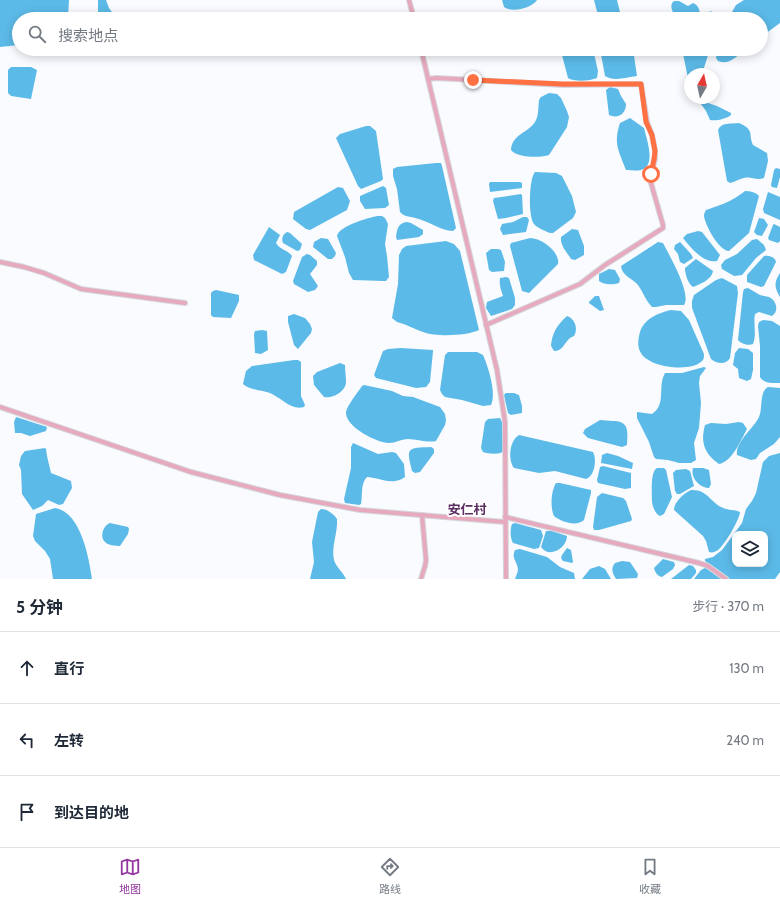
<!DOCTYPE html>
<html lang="zh">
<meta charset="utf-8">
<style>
:root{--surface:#fff;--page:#f2f2f3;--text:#1f2937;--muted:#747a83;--line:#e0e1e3;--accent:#9437a0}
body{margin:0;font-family:Cabin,"Noto Sans SC",sans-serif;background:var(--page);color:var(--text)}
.controls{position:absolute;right:12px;bottom:12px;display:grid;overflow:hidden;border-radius:8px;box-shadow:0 2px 10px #0003}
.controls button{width:36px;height:36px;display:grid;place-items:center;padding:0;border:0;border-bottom:1px solid var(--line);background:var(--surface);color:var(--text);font:20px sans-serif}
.compass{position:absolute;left:684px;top:68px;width:36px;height:36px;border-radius:50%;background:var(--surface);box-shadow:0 2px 10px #0003;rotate:9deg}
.stop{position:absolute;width:12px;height:12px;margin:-9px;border:3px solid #ff7043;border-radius:50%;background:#fff}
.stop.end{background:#ff7043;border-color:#fff;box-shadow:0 1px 4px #0008}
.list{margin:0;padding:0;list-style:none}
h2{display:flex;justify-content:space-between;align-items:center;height:52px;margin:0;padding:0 16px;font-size:17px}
h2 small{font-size:13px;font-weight:400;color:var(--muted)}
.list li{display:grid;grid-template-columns:26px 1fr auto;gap:12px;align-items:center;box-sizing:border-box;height:72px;padding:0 16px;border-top:1px solid var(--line)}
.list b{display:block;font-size:15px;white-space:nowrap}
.list em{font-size:13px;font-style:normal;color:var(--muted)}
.icon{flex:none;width:22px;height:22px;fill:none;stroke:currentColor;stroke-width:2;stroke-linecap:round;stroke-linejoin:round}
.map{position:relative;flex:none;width:780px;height:579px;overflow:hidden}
.search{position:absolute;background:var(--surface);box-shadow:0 2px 10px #0003;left:12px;right:12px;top:12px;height:44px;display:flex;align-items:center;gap:10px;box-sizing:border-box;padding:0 14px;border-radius:22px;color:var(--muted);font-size:15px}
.sheet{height:268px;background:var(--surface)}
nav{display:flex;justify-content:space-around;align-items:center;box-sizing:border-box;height:56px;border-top:1px solid var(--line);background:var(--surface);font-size:11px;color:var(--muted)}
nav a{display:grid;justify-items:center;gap:2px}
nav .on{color:var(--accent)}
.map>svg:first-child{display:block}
</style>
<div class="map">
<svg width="780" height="579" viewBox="0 0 780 579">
<rect width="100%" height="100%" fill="#f9fbff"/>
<g fill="#5cbae8" fill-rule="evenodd">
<path d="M 0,0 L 69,0 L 68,19 L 19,19 L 19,45 L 0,47 Z"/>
<path d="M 98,0 L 106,0 L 109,8 L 117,19 L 98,19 Z"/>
<path d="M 502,0 L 537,0 C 532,8 512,13 504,7 Z"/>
<path d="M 594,0 L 617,0 L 621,16 C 616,21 606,19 599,19 Z"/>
<path d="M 744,0 L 780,0 L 780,23 L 761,37 L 761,19 L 728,19 L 736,5 Z"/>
<path d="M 674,1 L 679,1 L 688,6 L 693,3 C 700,6 700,12 700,19 L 682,19 L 675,16 C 672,11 669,5 674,1 Z"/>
<path d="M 710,11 L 720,15 L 721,19 L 708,19 Z"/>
<path d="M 570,49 L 593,49 L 598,71 L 597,78 C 590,81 574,82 568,78 L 562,55 L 564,50 Z"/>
<path d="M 600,49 L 633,49 L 637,76 C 627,77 614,82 605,76 Z"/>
<path d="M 682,49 L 710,49 L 702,74 L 690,74 L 690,88 Z"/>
<path d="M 718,49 L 746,49 C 738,55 729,66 718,61 L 716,58 Z"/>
<path d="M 11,67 L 31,67 L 37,70 L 31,99 L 11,96 L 8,93 L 8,70 Z"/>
<path d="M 610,87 L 618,89 L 621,96 L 626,104 C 626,114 618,119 609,115 L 606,90 Z"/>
<path d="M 549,93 L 557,94 L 561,98 L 567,111 L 569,117 L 567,127 L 549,155 C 541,158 517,158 511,150 C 512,134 528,133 535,122 C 539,116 538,107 539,100 L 541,97 Z"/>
<path d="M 702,101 L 717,106 L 731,113 L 731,115 C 726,119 717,121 710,120 L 706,111 L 701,104 Z"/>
<path d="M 630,118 L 644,128 C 646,137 655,161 645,168 C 640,172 632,170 626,170 C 619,151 613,144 620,123 Z"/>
<path d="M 739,123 C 755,130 748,134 753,145 L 767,153 L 768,161 L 764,178 C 756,181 751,176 744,178 C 739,179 735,182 730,183 L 727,181 L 718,130 C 721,122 731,124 739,123 Z"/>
<path d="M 366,126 L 370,126 L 376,131 L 383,179 L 381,181 L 361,189 L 358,186 L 336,138 L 340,134 Z"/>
<path d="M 436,163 L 441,163 L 442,166 L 456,228 L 453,231 C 441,231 427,220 415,218 C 409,216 404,217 400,212 L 397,189 L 393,176 L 393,169 L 397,167 Z"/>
<path d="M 776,168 L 780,169 L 780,177 L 777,188 L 772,187 L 771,185 L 774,170 Z"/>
<path d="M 535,172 L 556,173 L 562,176 L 572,196 L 576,212 L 573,218 L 553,233 L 550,233 C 545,231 537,228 534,224 C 528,217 529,178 535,172 Z"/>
<path d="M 490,182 L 520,182 L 522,183 L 522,188 L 490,192 L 489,184 Z"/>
<path d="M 383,186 L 386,188 L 389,205 L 385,208 L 365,209 L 360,201 L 360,196 Z"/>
<path d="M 338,187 L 343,188 L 350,201 L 347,210 L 310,230 L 306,229 L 293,219 L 294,212 Z"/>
<path d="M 745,191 C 749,191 756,192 759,196 L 749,233 L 729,251 C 719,251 705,225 704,216 C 704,213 705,212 706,210 C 723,204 729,203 745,191 Z"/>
<path d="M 768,192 L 780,197 L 780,220 L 764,213 L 763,209 Z"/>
<path d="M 521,194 L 522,195 L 523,214 L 506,218 L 498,219 L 493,201 L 494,198 Z"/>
<path d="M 377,216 L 382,216 L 385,218 L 388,224 L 385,244 L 387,256 L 389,277 L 386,281 L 383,281 L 353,280 L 349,273 L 345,257 L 337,236 C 339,226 368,218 377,216 Z"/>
<path d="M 523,217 L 527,217 L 529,220 L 526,232 L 503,235 L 500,229 L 502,224 L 513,222 Z"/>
<path d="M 759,218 L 764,219 L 768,225 L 762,236 L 757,235 L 754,232 Z"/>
<path d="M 407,222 L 411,223 L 423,230 L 423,234 L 419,237 L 397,240 L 396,237 C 397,229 398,223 407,222 Z"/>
<path d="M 774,224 L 780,227 L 780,241 L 778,243 L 769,240 L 768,238 L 773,225 Z"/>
<path d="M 269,227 L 280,235 L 276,243 C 280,250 288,250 292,256 L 286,272 L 282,274 L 254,260 L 253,255 Z"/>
<path d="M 572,229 L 578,230 L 584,246 L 584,255 L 575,260 L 571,259 C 567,252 560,246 561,237 Z"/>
<path d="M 698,231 L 702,232 L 720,255 L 717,261 C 704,264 690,247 683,238 L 687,234 Z"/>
<path d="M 287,232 L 290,233 L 302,244 L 300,250 L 297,251 L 283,243 C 281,239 283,234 287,232 Z"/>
<path d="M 321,238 L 328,239 L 336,253 L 335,256 L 332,259 L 328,259 L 313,247 L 314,242 Z"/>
<path d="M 530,238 C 542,238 560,252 558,264 L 529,293 L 522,291 L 510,246 L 511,243 Z"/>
<path d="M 757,239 L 764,245 L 766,250 L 756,258 L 742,275 L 734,276 L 722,269 L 721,265 L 725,260 L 737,254 L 752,240 Z"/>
<path d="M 446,241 L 454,244 L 460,251 L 479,330 C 466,336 436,337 423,332 C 414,329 406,324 397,322 L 392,318 L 398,284 L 399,255 L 402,249 L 406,246 Z"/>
<path d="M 658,242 L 663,243 C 669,255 692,294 684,305 L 666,305 L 656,307 L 652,307 C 646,301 643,292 638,285 C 632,278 622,276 621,266 Z"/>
<path d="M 680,242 L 691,254 L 693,258 L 684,264 L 680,262 L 678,254 L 674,249 L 675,245 Z"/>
<path d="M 491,249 L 498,249 L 501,250 L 505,262 L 504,271 L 492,272 L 489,270 L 486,253 Z"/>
<path d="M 307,254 L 310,255 L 317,261 L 317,265 L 310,274 L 318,286 L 315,290 L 308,292 L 294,284 L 293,281 L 302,257 Z"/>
<path d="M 764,256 C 769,255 775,257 776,262 L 764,286 L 761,287 L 747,282 L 747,275 Z"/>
<path d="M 696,259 L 713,271 C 712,279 701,284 693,287 C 688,284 685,274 685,268 Z"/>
<path d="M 609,269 L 615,270 L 620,279 L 619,283 C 613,285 604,285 599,281 L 599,274 Z"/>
<path d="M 780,273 L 780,297 C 774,287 774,282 780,273 Z"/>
<path d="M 506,277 L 509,278 L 515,298 L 515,305 L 512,309 L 491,316 L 486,308 L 487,302 L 503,296 C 501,290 499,285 500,278 Z"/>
<path d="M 722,278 L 737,286 L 738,293 L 730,358 C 726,365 717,364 711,359 L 692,308 L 692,301 L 694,295 L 716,280 Z"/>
<path d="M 748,288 C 752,290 756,293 760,295 C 763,296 766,296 769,297 C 777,301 779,311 772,316 L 759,312 L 755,314 C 753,323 757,334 753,344 C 749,346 741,344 738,340 L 743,292 L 744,289 Z"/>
<path d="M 216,290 L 239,295 L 239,301 L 231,318 L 213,317 L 211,315 L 211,293 L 213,291 Z"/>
<path d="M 595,296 L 599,296 L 604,310 L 600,311 L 589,303 L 589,302 Z"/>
<path d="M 671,310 L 681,311 L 689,320 L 704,354 C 704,356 704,358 703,360 C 693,373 649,368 641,353 C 637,347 638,339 640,332 C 644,319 658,313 671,310 Z"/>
<path d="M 294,314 L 305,318 L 310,324 L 312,329 L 311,333 L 298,349 L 294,345 L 288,322 L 288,316 Z"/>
<path d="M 567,316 C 574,318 578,327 575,334 C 574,337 573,336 570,338 C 564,343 563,351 554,351 L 551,346 C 552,333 557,325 567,316 Z"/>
<path d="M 763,320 L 772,321 L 780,326 L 780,383 C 773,383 764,384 760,377 L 760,346 L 758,326 L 759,322 Z"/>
<path d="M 262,330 L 267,331 L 268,350 L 261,354 L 255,353 L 254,334 L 255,331 Z"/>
<path d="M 401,348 L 433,350 L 433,351 L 430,382 L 426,387 L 416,388 L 376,378 L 374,375 L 383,351 L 388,349 Z"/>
<path d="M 739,348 L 748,349 L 753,353 L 753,370 L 751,379 L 747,381 L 739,378 L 738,369 L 733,365 L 735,353 Z"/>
<path d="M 448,352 L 477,352 L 483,355 C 488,366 497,394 491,405 L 483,406 L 462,400 L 445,397 L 442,394 L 440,390 L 445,355 Z"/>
<path d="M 294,360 L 298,360 L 301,362 L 301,396 L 305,405 L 304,407 C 291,411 282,398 270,393 C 263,390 249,390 243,384 L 246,371 L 252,366 Z"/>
<path d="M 340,363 L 345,365 C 345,371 346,376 346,382 C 346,391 333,399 324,397 L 314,385 L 313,376 L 317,372 Z"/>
<path d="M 704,367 L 706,368 L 700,376 L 699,383 L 701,403 L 699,428 L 694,443 L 696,460 L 691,463 L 679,463 L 668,460 L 656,459 L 654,457 L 649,442 L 637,418 L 637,412 L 652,414 C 667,404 657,387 665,373 L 682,373 Z"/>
<path d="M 364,385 L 392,391 L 403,396 L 413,397 L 440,407 L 445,414 L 446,420 L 445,425 L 436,441 C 426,443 417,439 408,439 C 401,439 396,443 389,443 C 377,443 346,427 346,413 C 346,407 358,392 362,386 Z"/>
<path d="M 768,387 L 780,388 L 780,437 L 774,444 L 760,453 L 756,459 L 751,460 L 737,455 C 735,442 754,428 759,417 C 763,408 759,392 768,387 Z"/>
<path d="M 506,393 L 514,393 L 519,395 L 522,406 L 522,413 L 511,415 L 508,413 L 504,395 Z"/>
<path d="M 16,417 L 47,427 L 46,431 L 30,436 L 21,433 L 15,433 L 14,422 Z"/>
<path d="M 500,418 L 503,424 L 504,451 C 499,455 489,454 483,452 L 481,448 L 485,422 L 488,419 Z"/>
<path d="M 600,420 C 604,420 609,421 613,421 C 629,421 628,431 627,445 L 622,447 L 588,438 L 583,433 L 585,429 Z"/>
<path d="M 739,422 L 743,423 L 747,429 C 741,440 732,462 719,464 C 705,454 700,443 705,425 L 711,423 L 726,424 Z"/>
<path d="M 519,435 L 593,452 C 597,459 595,476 586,479 L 555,471 L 539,473 L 514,468 C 508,460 509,441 519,435 Z"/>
<path d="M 353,443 L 378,454 L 392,452 L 396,453 L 404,464 L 405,477 C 393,486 380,478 367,477 C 360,484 363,495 361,504 L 359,505 L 345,503 L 344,499 L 351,468 L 351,447 Z"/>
<path d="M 431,447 L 434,449 L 434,453 L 420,472 L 415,473 L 412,471 C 406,447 407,448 431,447 Z"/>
<path d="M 45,448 L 46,449 L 47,456 L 51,473 L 71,481 L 72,488 L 63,504 L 59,505 L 48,500 L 42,506 L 33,510 L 22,494 L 21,470 L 19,465 L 21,456 L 25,451 Z"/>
<path d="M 607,453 L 618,456 L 633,463 L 632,469 L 601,463 L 602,455 Z"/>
<path d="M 780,453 L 780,572 L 775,579 L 730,579 L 721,572 L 705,561 L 705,559 L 713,557 L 722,550 L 742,523 L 746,509 L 752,501 L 756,493 L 763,462 L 769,456 ZM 735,534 L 765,534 L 765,564 L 735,564 Z"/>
<path d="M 603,466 L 631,473 L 631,488 L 625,489 L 598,483 L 597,480 L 600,467 Z"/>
<path d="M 657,468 L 664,468 L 666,470 L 672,497 L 664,514 L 660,516 C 655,514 653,507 652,502 C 652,493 650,472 657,468 Z"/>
<path d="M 693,468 L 703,468 L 709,470 L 711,484 L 709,488 C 700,488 690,478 693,468 Z"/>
<path d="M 686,469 L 690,471 L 694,486 L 680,494 L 677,494 L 675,491 L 673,473 L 676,470 Z"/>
<path d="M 556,483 L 560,483 L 591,490 L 591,493 L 584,520 C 577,527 561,522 554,516 C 550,507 551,491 556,483 Z"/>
<path d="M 691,490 C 706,489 710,501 721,507 C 728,511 734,509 740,512 C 740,519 724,546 718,550 C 715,552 712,553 709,552 L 706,541 L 703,536 L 674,510 C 674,502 684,493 691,490 Z"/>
<path d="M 602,493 L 623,498 L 626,501 L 632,519 L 631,521 L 599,530 L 594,530 L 593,527 L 597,497 Z"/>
<path d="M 55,508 C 81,512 89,558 92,579 L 53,579 L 50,559 L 45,551 L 35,541 L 33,536 L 36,514 Z"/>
<path d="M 321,509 C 327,509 334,514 337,519 C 338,533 331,546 334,560 C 336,567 343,572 346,579 L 310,579 L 314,562 L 312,542 L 318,512 Z"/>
<path d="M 110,523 L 128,527 L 129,529 L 128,534 L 120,546 C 116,546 107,545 105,542 C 99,536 104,525 110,523 Z"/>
<path d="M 515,523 L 541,530 L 543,536 L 539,548 L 534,549 L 513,543 C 510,538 510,529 512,524 Z"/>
<path d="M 546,531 L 552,531 L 567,536 C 567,548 549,559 541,547 Z"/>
<path d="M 567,548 L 571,550 L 573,562 L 572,563 L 563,561 L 561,558 L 562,555 Z"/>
<path d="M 520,549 L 547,557 L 560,567 L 574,573 L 575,579 L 515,579 C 516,576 518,572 518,569 C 517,561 511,558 515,550 Z"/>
<path d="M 663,559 L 674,562 L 675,565 L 673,569 L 662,577 C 657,576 655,572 654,568 Z"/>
<path d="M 622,561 L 630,562 L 638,574 L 637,578 L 616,579 C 613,574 610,569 615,563 Z"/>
<path d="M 689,565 L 693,566 L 696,570 L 696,573 L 691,579 L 671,579 Z"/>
<path d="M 599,566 L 605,569 L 611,579 L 582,579 L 590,569 Z"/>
<path d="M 705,568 L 706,568 L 721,579 L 694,579 L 701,570 Z"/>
</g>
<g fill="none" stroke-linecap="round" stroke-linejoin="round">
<defs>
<g id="street">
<path d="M 409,0 L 414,19"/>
<path d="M 421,49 L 497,370 L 505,422 L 506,579"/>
<path d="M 428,79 L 437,78 L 563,85 L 641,84 L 647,122 L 652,135 L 655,151 L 655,159 L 651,174 L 651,183 L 663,225 L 663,228 L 605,265 L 580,284 L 486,325"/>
<path d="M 0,262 L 24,267 L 44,273 L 81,289 L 185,303"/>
<path d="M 0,407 L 191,472 L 280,495 L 360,510 L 505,522"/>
<path d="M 505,517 L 699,563 L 708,566 L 726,579"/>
<path d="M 421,579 L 425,566 L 426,560 L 422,515"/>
</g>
</defs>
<use href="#street" stroke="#d4d6da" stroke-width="6"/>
<use href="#street" stroke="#e7a9be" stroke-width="4"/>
</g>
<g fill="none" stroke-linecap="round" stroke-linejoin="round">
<path stroke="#ff7043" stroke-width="5" d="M 473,80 L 563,84 L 641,84 L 646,122 L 652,135 L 655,151 L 654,159 L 651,174"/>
</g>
<g text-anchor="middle" stroke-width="4" stroke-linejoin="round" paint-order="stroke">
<g font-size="13" font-weight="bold" fill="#5c2e62" stroke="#fff">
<text x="467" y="514">安仁村</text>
</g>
</g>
</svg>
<div class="controls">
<button><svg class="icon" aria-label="layers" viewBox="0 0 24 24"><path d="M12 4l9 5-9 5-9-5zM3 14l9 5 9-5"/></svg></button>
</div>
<svg class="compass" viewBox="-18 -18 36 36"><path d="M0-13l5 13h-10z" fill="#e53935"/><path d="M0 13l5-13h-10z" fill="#747a83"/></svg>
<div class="stop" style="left:651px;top:174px"></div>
<div class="stop end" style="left:473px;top:80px"></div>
<div class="search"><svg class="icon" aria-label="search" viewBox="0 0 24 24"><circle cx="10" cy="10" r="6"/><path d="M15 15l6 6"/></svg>搜索地点</div>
</div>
<section class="sheet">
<h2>5 分钟<small>步行 · 370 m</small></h2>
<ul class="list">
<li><svg class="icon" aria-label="ahead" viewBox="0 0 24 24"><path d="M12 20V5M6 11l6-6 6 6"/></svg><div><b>直行</b></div><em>130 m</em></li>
<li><svg class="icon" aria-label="left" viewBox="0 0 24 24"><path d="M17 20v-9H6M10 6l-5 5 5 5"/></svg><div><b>左转</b></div><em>240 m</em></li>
<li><svg class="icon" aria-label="arrive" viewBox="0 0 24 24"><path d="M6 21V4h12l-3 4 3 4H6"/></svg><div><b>到达目的地</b></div></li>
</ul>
</section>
<nav>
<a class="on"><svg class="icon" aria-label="map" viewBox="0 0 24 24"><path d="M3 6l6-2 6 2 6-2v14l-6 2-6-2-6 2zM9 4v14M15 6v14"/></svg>地图</a>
<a><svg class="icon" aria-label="directions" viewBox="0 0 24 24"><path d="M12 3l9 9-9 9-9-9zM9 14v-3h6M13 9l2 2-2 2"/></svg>路线</a>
<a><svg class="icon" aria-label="saved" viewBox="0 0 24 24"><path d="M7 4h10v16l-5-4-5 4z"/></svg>收藏</a>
</nav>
